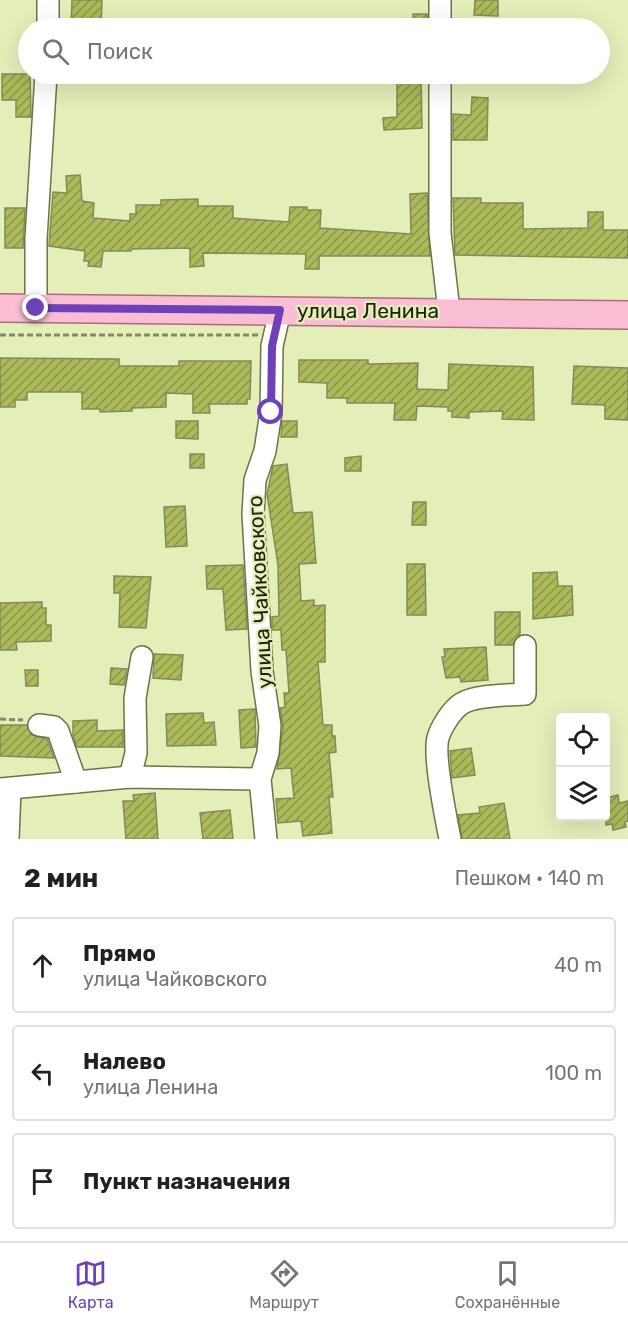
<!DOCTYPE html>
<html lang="ru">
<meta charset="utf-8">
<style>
:root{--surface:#fff;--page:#f2f2f2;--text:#202124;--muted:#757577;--line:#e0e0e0;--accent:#6e41b9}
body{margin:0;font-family:Rubik,sans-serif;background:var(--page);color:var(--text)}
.controls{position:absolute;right:18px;bottom:18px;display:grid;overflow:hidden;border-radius:6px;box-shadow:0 6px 24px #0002}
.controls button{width:54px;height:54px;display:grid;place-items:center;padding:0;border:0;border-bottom:2px solid var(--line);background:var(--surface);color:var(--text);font:30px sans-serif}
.stop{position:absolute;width:18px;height:18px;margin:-14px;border:4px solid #6e41b9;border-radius:50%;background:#fff}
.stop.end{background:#6e41b9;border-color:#fff;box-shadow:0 2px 6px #0008}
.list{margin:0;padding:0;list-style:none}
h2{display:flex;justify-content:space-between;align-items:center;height:78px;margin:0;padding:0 24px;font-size:26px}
h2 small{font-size:20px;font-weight:400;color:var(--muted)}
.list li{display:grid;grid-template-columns:39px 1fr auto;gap:18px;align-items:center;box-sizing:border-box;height:96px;margin:0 12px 12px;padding:0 12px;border:2px solid var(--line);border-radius:6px}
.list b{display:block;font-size:22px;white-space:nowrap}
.list p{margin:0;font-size:20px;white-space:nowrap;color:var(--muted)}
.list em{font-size:20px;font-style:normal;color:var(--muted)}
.icon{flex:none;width:33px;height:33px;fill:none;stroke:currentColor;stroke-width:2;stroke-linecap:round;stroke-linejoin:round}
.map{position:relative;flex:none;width:628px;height:839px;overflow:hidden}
.search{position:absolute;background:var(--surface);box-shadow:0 6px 24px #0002;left:18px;right:18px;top:18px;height:66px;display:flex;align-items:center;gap:15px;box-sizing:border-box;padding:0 21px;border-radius:33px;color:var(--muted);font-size:22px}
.sheet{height:402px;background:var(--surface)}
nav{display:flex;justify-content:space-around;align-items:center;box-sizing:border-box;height:84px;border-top:2px solid var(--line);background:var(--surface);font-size:16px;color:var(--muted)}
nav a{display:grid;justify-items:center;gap:3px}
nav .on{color:var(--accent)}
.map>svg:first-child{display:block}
</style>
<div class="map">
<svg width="628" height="839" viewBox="0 0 628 839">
<defs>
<pattern id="building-hatch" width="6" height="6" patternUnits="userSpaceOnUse" patternTransform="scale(1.5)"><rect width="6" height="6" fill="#acba5a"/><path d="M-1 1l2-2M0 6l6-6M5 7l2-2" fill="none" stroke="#8b9749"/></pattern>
</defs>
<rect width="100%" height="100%" fill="#e4eeb9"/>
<g fill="url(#building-hatch)" stroke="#838b5a" stroke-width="1.5">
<path d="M 72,0 L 102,0 L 101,28 L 71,28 Z"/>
<path d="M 475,0 L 498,0 L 498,16 L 474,15 Z"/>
<rect x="413" y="14" width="14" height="13"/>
<path d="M 2,74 L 30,74 L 31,117 L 16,117 L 16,100 L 2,100 Z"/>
<path d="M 397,74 L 421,74 L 422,128 L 384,130 L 383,118 L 397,117 Z"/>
<path d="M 472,97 L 488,98 L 487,140 L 453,140 L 453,114 L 471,115 Z"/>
<path d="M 80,175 L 82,201 L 94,203 L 93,218 L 130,221 L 130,214 L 136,214 L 136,205 L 161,205 L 161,200 L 198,199 L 198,206 L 233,206 L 233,218 L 289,222 L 290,207 L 307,207 L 307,210 L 321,210 L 320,228 L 411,234 L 410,194 L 427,193 L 430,256 L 319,256 L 319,269 L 305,269 L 306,254 L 203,253 L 204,266 L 190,267 L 190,248 L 132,249 L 131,251 L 103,251 L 101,267 L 88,266 L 89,261 L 84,261 L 85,251 L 49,246 L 53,192 L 67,193 L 66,176 Z"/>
<path d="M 453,198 L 481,198 L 481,203 L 523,203 L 523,229 L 588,228 L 588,212 L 603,212 L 603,230 L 628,230 L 628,258 L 455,255 Z"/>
<path d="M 5,208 L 25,208 L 23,248 L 5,248 Z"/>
<path d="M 0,358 L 119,359 L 119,366 L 179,366 L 179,361 L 251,361 L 250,399 L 247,399 L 247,404 L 209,404 L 210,413 L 193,413 L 193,394 L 166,393 L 166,407 L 132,408 L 132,411 L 100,412 L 100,409 L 82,409 L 82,392 L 27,392 L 27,400 L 15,400 L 15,407 L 0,407 Z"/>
<path d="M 299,360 L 368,360 L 368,364 L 418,363 L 417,389 L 448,390 L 449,364 L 533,367 L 534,420 L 502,419 L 503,411 L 469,412 L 469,418 L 452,417 L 452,411 L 448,411 L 448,407 L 417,406 L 416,420 L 394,420 L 395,403 L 347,403 L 347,398 L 327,398 L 327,383 L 299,382 Z"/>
<path d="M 574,366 L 628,368 L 628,420 L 605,419 L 605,405 L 572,404 Z"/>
<path d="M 176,421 L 198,421 L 198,439 L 176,438 Z"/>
<path d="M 282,421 L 297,421 L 297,437 L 281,437 Z"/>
<rect x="190" y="454" width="14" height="14"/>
<path d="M 361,456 L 361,471 L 345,471 L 345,458 Z"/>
<path d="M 287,464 L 293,513 L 312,512 L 316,563 L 299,564 L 301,601 L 314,600 L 314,606 L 325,605 L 325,662 L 318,662 L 323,725 L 332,725 L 332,736 L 335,736 L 336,752 L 329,753 L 333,797 L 329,797 L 332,833 L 303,836 L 301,821 L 278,823 L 276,799 L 294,798 L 291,768 L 277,769 L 283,727 L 280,708 L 285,707 L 284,693 L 289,693 L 286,650 L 282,650 L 281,630 L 272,630 L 272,617 L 279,616 L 278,565 L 267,494 L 273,466 Z"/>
<path d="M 413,502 L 426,502 L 426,525 L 412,525 Z"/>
<path d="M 185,506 L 187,546 L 166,547 L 164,507 Z"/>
<path d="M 407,564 L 425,564 L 426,615 L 407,615 Z"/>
<path d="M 243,565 L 247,629 L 226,630 L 223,589 L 207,589 L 206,566 Z"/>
<path d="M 557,572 L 558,586 L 572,586 L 573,615 L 533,619 L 533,573 Z"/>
<path d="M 114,576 L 151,577 L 146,628 L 119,627 L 120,593 L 114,593 Z"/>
<path d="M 42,602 L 42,608 L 46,608 L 46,625 L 51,625 L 51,641 L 16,642 L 17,650 L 0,650 L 0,603 Z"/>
<path d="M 495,612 L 520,612 L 520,635 L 512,645 L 495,645 Z"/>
<path d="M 486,647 L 488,680 L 461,682 L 460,677 L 446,678 L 442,657 L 445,657 L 444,649 Z"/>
<path d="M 154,654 L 183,655 L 181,680 L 153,678 Z"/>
<path d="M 111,668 L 127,669 L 124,685 L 110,684 Z"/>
<path d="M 25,670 L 38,670 L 38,686 L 26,686 Z"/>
<path d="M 255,709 L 256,747 L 241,748 L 239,710 Z"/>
<path d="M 203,713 L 204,723 L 214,722 L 216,745 L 167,746 L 166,714 Z"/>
<path d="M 97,720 L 97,731 L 123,730 L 123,747 L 77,747 L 73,735 L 73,721 Z"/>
<path d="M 0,725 L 27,725 L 32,735 L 47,739 L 54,758 L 0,756 Z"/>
<path d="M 471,748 L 475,775 L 452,778 L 450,751 Z"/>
<path d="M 155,793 L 158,839 L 126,839 L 123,801 L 134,801 L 133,795 Z"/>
<path d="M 618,795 L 619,803 L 628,801 L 628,821 L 625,822 L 626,827 L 613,830 L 612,824 L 606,825 L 606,798 Z"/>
<path d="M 504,803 L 510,839 L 462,839 L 458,815 L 480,813 L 479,807 Z"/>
<path d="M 230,810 L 233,839 L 203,839 L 200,813 Z"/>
</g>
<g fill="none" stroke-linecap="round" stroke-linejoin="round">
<defs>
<g id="minor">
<path d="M 440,0 L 440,28"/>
<path d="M 48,28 L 48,0"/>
<path d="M 440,74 L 440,233 L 449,311"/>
<path d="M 36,308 L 36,239 L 46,74"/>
<path d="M 39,725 L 54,727 L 58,731 L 76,782"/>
<path d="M 130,777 L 136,753 L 135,698 L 142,657"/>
<path d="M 0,789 L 130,777 L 260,779"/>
<path d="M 8,839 L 10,789"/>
<path d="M 266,839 L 260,779 L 268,753 L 270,726 L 262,671 L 253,514 L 255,480 L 265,451 L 271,412 L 272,346 L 280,311"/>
<path d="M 450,839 C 446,818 433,756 438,738 C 441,727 452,710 461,704 C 474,695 509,695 525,694 L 525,646"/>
</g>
<path id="major" d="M 0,308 L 628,315"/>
</defs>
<use href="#minor" stroke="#6c7443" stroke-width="24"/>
<use href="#major" stroke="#aa6b7c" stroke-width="30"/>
<g stroke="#838964" stroke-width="3" stroke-dasharray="6 3" stroke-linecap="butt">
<path d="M 0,335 L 258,335"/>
<path d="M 0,719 L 23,720"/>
</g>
<use href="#minor" stroke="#fff" stroke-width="21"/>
<use href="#major" stroke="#fabed4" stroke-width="27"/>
</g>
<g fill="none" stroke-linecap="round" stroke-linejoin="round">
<path stroke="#6e41b9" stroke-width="8" d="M 36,308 L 280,310 L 272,346 L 271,412"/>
</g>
<g text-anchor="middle" stroke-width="4.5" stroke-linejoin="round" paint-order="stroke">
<g font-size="21" fill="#1e210d" stroke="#e4eeb9">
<text x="368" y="318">улица Ленина</text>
<text transform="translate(260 592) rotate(-93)" y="7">улица Чайковского</text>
</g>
</g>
</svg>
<div class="controls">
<button><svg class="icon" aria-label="locate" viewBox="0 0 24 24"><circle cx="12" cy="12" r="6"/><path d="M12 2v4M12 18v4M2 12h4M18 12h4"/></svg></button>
<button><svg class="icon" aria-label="layers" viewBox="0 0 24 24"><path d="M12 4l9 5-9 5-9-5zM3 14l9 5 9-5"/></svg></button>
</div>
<div class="stop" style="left:271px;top:412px"></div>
<div class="stop end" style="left:36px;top:308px"></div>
<div class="search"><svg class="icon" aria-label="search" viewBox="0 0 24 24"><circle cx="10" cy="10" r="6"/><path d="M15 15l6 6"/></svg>Поиск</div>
</div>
<section class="sheet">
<h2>2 мин<small>Пешком · 140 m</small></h2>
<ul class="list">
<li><svg class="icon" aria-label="ahead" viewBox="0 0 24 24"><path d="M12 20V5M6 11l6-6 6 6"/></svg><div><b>Прямо</b><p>улица Чайковского</p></div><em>40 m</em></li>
<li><svg class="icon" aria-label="left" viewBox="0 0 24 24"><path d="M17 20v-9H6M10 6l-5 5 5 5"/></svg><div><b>Налево</b><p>улица Ленина</p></div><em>100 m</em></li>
<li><svg class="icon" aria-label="arrive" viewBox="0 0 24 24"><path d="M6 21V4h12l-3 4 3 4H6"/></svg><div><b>Пункт назначения</b></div></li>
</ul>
</section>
<nav>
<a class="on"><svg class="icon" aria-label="map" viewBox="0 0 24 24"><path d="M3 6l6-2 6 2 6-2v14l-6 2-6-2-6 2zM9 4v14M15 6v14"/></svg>Карта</a>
<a><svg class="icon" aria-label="directions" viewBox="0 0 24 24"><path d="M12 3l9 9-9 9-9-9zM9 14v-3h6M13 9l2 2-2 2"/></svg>Маршрут</a>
<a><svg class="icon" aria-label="saved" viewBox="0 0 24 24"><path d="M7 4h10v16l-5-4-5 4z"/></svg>Сохранённые</a>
</nav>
